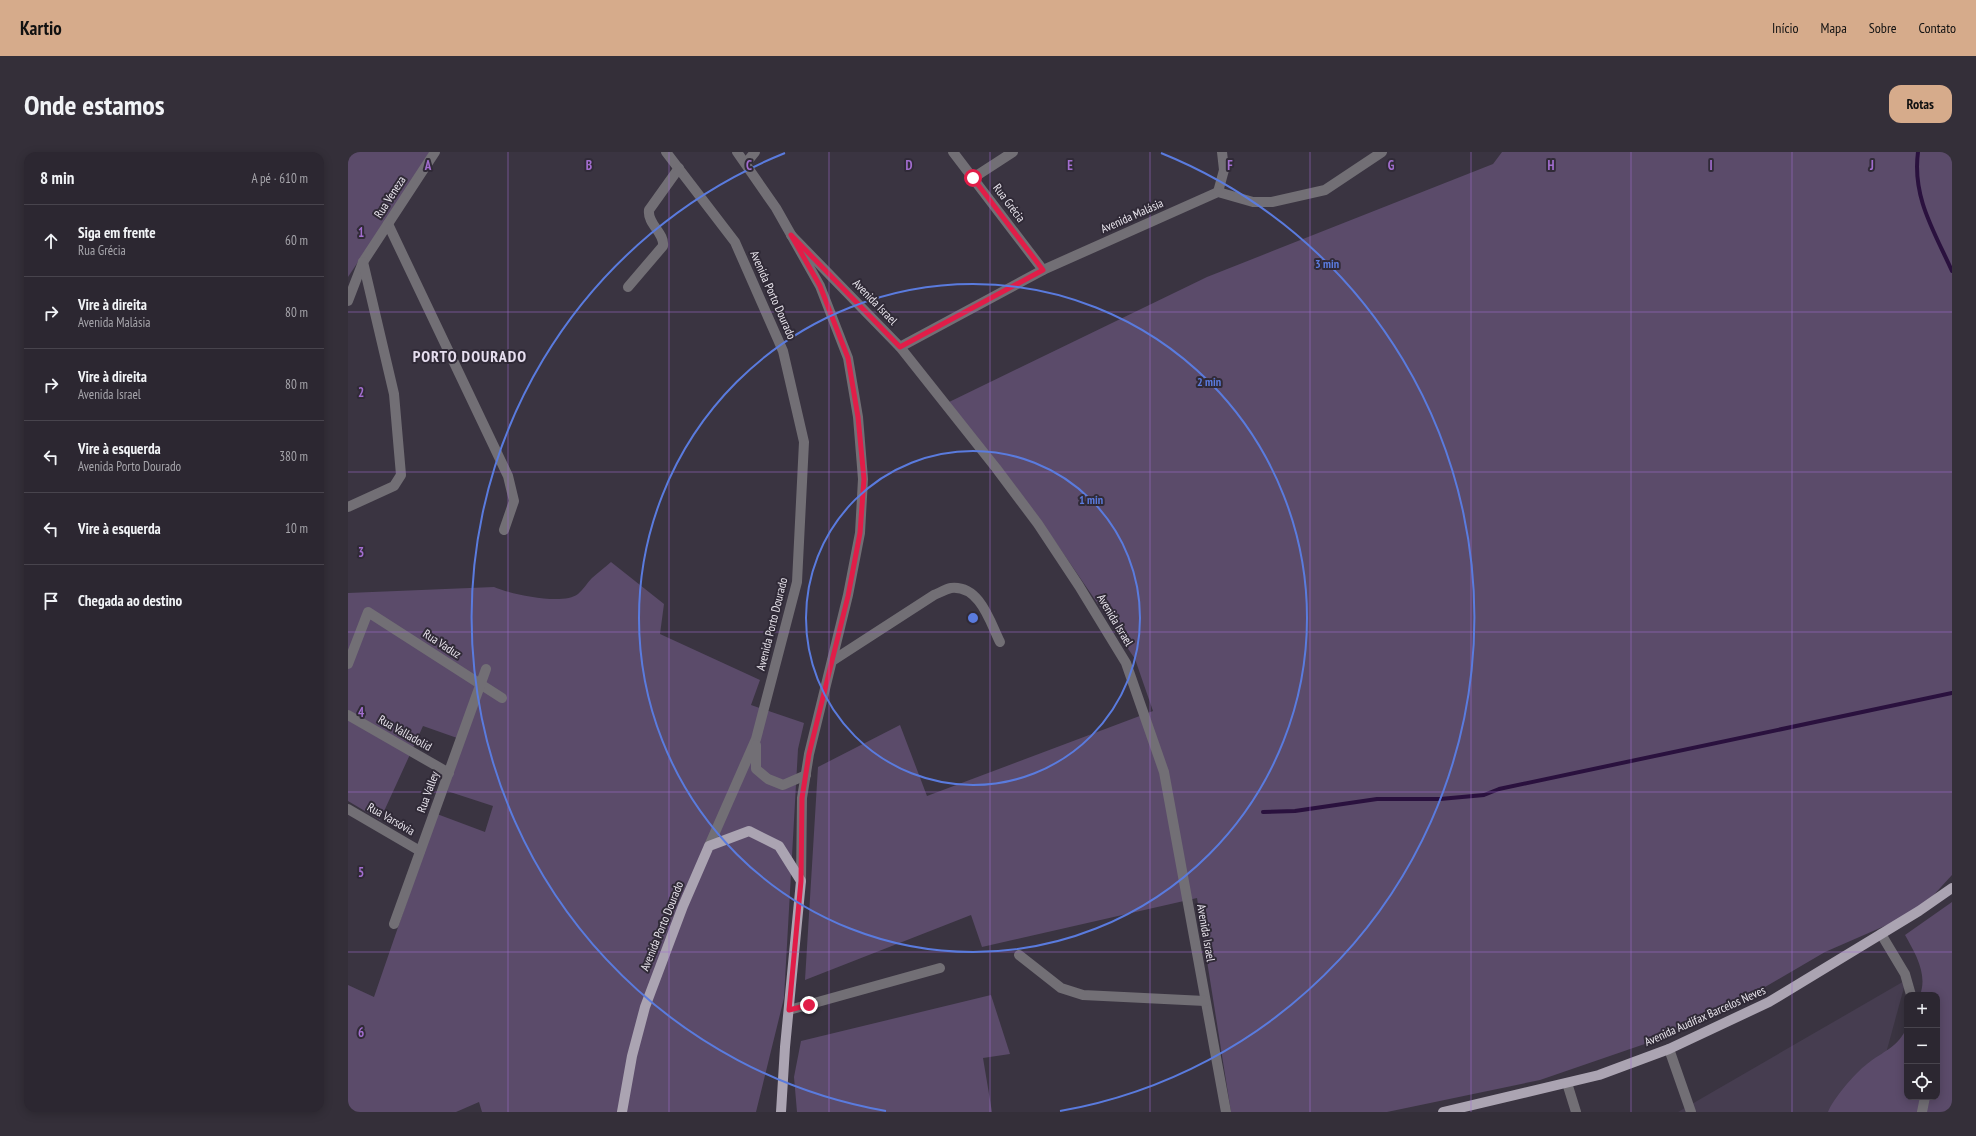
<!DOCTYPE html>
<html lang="pt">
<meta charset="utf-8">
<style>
:root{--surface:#2c2731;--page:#342f39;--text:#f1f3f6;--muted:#a6a5ab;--line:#48444d;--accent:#d6ab8b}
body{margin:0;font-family:"PT Sans Narrow",sans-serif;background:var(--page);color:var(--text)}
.controls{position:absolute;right:12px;bottom:12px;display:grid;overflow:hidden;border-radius:8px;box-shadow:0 2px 10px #0003}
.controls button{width:36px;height:36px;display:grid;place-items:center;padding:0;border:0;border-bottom:1px solid var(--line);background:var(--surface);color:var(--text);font:20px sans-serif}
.stop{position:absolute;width:12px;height:12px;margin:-9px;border:3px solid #e11d48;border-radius:50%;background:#fff}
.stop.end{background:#e11d48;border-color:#fff;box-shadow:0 1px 4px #0008}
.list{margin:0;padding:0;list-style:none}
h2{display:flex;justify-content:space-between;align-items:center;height:52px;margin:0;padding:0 16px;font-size:17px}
h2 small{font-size:13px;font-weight:400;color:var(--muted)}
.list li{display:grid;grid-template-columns:26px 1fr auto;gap:12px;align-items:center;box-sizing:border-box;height:72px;padding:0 16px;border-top:1px solid var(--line)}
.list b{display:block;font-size:15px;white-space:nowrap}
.list p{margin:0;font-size:13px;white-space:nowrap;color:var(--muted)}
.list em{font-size:13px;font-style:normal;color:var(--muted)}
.icon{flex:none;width:22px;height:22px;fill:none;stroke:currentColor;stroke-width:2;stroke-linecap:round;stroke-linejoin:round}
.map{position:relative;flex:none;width:1604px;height:960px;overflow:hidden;border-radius:12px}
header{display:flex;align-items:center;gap:24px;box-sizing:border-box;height:56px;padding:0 20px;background:var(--accent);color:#111}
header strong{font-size:19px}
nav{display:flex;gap:22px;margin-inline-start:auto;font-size:14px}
.intro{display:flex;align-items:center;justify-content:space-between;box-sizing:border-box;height:96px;padding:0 24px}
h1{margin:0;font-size:28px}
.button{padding:10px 18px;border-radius:12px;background:var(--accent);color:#111;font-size:14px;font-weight:700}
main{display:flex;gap:24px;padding:0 24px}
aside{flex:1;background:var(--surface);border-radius:12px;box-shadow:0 2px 10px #0003}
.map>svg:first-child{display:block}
</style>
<header>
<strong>Kartio</strong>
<nav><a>Início</a><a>Mapa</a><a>Sobre</a><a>Contato</a></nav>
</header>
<div class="intro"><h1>Onde estamos</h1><a class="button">Rotas</a></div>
<main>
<aside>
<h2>8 min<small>A pé · 610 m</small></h2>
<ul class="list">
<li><svg class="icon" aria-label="ahead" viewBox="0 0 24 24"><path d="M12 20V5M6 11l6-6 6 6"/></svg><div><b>Siga em frente</b><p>Rua Grécia</p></div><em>60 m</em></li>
<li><svg class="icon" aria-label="right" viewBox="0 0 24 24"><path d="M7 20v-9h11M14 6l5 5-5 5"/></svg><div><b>Vire à direita</b><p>Avenida Malásia</p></div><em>80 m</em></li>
<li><svg class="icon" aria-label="right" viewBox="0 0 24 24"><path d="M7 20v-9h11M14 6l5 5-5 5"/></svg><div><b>Vire à direita</b><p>Avenida Israel</p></div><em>80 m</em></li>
<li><svg class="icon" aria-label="left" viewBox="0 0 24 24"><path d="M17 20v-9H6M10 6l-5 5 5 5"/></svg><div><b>Vire à esquerda</b><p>Avenida Porto Dourado</p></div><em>380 m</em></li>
<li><svg class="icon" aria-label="left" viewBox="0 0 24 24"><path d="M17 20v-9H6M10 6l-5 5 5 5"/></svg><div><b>Vire à esquerda</b></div><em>10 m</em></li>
<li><svg class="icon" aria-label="arrive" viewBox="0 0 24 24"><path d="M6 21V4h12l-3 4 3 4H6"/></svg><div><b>Chegada ao destino</b></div></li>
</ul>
</aside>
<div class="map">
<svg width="1604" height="960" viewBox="0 0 1604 960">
<rect width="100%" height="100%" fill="#3a3441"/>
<path fill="#463d50" d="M 1558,828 L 1522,960 L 1329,960 L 1330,960 Z"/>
<g fill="#5b4b6a">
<path d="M 0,0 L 83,0 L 0,125 Z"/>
<path d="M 1154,0 L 1604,0 L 1604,723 L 1571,759 L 1477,800 L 1352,873 L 1192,928 L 1039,960 L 883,960 L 849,746 L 634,795 L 623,763 L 457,828 L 470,615 L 552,573 L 579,644 L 805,559 L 787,507 L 750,452 L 706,388 L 597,252 L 859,125 L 1145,12 Z"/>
<path d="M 263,410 L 316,452 L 312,482 L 412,528 L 403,553 L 456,571 L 450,597 L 436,846 L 408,960 L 134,960 L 131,950 L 108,960 L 0,960 L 0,833 L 26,845 L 89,662 L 137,680 L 145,654 L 99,639 L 112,587 L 75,574 L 32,668 L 0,649 L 0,441 L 146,435 C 162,442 215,454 230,442 C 235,438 239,431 244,426 C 250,421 257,415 263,410 Z"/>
<path d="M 1604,750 L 1604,960 L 1480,960 C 1485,947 1507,921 1519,912 C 1535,899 1550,896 1559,875 L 1559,945 L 1589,945 L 1589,843 L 1572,843 C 1580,822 1567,801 1557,783 Z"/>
<path d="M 643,843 L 662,902 L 635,906 L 644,960 L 449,960 L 446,925 L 453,889 Z"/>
</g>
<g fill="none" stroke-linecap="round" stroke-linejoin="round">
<g stroke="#2a113e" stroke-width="4">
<path d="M 1570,0 C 1564,45 1586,79 1604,119"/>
<path d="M 915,660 L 947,659 L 1029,647 L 1092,647 L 1136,643 L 1151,637 L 1604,541"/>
</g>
<g stroke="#726f75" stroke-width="10">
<path d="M 318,0 L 387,90 L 435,199 L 456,290 L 449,430 L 408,587 L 361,694"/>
<path d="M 389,0 L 428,56 L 472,134 L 500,206 L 510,265 L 515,327 L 512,381 L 500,443 L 461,602 L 454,646 L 453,729"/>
<path d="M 605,0 L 695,118"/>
<path d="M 398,11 L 407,0"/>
<path d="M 625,26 L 665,0"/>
<path d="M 870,40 L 876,18 L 874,0"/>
<path d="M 40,72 L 160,324 L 166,349 L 156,378"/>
<path d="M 443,83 L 552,195 L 648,316 L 690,372 L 731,434 L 778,511 L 816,620 L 878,960"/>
<path d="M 280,135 L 315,94 C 317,81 299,72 301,58 L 331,16"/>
<path d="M 0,149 L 15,110 L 87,0"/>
<path d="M 552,195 L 695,118 L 870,40 L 905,50 L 924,50 L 977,38 L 1034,0"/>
<path d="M 0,355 L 46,334 L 53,323 L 46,242 L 15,110"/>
<path d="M 484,509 L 586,443 C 591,441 598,437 603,436 C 632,433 642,470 652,490"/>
<path d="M 0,512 L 20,460 L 154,546"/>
<path d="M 0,563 L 101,621"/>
<path d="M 408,593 L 408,617 L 420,627 L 435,633 L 458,623"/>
<path d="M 0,657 L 72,699"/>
<path d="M 46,772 L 138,517"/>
<path d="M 1533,782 L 1557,822 L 1563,843"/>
<path d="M 671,803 L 713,836 L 735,843 L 857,849"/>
<path d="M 441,858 L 592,816"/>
<path d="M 1321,897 L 1343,960"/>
<path d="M 1219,931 L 1228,960"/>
<path d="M 1574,960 L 1577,945"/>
</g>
<g stroke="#aba4b2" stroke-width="10">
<path d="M 274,960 L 284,904 L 297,855 L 335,754 L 361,694 L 401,679 L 431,694 L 453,729 L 437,895 L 433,960"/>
<path d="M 1095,960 L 1251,923 L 1321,897 L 1421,850 L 1571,759 L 1604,736"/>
</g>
</g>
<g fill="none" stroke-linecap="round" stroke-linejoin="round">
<path stroke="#e11d48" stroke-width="5" d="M 461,853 L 441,858 L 453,729 L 454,646 L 461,602 L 500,444 L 512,381 L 516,327 L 510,265 L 500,206 L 472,134 L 443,83 L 552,195 L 695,118 L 625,26"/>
</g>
<path fill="none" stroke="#a26dcf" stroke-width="1" stroke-opacity="0.55" d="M 160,0 L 160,960M 321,0 L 321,960M 481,0 L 481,960M 642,0 L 642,960M 802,0 L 802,960M 962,0 L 962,960M 1123,0 L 1123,960M 1283,0 L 1283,960M 1444,0 L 1444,960M 0,160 L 1604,160M 0,320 L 1604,320M 0,480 L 1604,480M 0,640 L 1604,640M 0,800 L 1604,800"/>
<g fill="none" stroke="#5a7bde" stroke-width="2">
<circle cx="625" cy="466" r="167"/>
<circle cx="625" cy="466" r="334"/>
<path d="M538 959A501 501 0 0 1 437 1M813 1A501 501 0 0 1 712 959"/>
</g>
<g text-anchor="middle" stroke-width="4" stroke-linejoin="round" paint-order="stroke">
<g font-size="12" fill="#e9e5ed" stroke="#302a37">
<text transform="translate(42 45) rotate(-57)" y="4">Rua Veneza</text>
<text transform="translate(661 51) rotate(53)" y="4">Rua Grécia</text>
<text transform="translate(784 64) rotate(-24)" y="4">Avenida Malásia</text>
<text transform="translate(425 143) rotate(66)" y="4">Avenida Porto Dourado</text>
<text transform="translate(527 150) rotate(46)" y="4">Avenida Israel</text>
<text transform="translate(767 468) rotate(59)" y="4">Avenida Israel</text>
<text transform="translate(424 472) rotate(-76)" y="4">Avenida Porto Dourado</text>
<text transform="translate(94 492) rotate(33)" y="4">Rua Vaduz</text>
<text transform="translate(57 581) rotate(30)" y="4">Rua Valladolid</text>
<text transform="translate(80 640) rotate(-70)" y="4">Rua Valley</text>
<text transform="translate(43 667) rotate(30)" y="4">Rua Varsóvia</text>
<text transform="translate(314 774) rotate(-68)" y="4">Avenida Porto Dourado</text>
<text transform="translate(858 781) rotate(80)" y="4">Avenida Israel</text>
<text transform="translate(1357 864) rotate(-24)" y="4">Avenida Audifax Barcelos Neves</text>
</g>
<g font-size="16" font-weight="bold" letter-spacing="1" fill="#e6deef" stroke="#302a37">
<text x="122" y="210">PORTO DOURADO</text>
</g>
</g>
<g font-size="13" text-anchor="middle" font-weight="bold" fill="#a26dcf" stroke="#302a37" stroke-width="4" stroke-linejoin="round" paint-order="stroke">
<text x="80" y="18">A</text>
<text x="241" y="18">B</text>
<text x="401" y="18">C</text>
<text x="561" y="18">D</text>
<text x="722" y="18">E</text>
<text x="882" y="18">F</text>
<text x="1043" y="18">G</text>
<text x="1203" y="18">H</text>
<text x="1363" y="18">I</text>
<text x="1524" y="18">J</text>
<text x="13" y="85">1</text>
<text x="13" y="245">2</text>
<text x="13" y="405">3</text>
<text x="13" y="565">4</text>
<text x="13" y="725">5</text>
<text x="13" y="885">6</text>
</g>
<circle cx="625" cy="466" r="6" fill="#5a7bde" stroke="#302a37" stroke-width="2"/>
<g font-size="12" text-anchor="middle" font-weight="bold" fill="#5a7bde" stroke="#302a37" stroke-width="4" stroke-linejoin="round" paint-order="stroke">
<text x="979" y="116">3 min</text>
<text x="861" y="234">2 min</text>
<text x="743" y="352">1 min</text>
</g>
</svg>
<div class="controls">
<button>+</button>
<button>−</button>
<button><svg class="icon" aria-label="locate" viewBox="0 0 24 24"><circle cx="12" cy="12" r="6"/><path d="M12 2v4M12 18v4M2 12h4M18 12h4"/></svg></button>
</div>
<div class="stop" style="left:625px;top:26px"></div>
<div class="stop end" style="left:461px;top:853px"></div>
</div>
</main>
